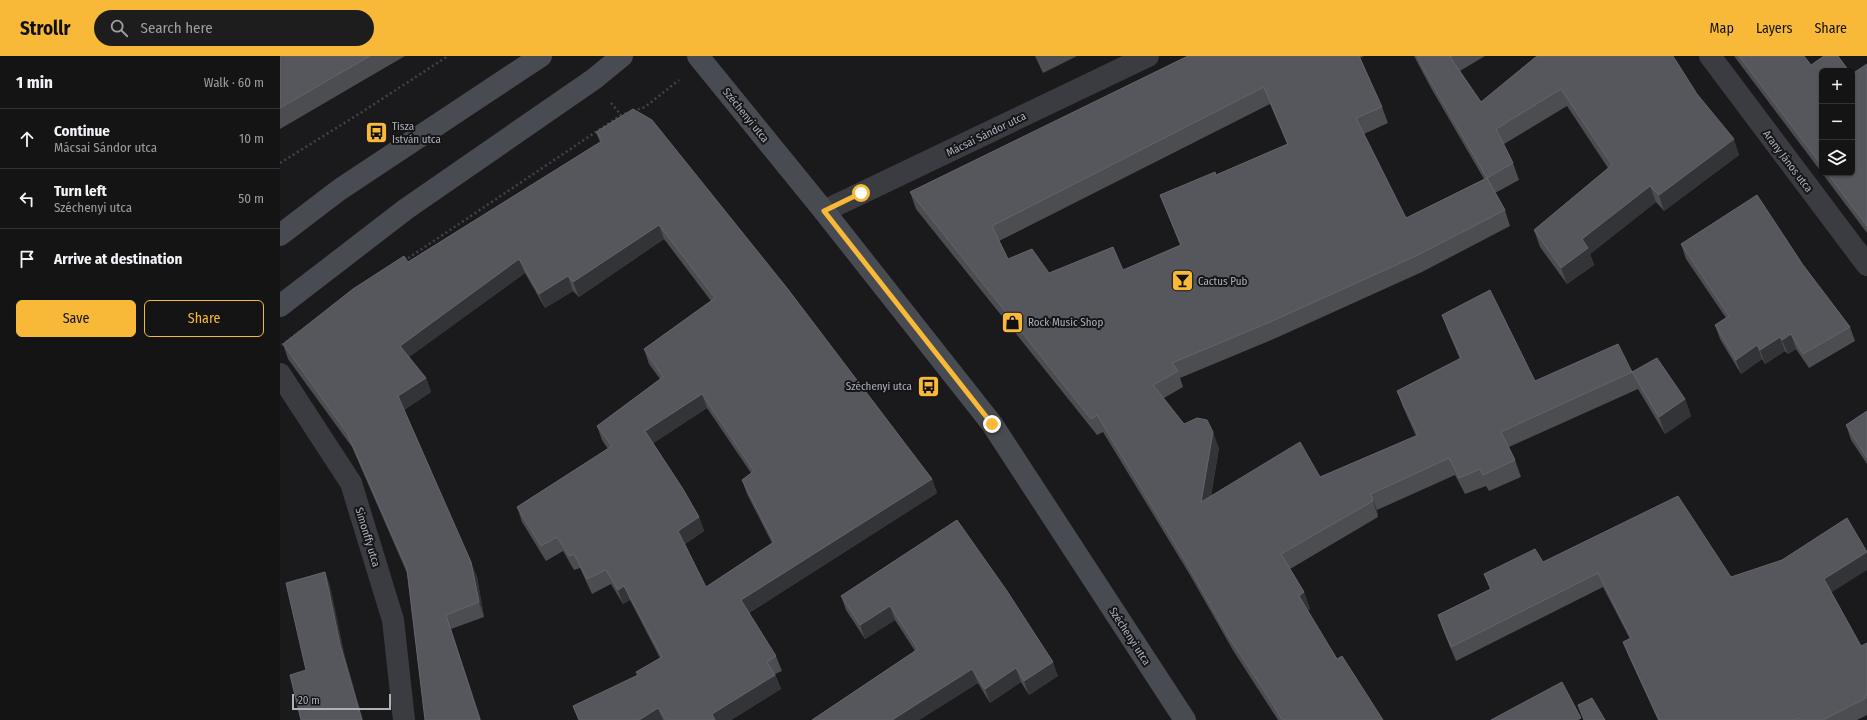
<!DOCTYPE html>
<meta charset="utf-8">
<style>
:root{--surface:#141415;--page:#1d1d1e;--text:#f1f3f6;--muted:#9d9ea0;--line:#333334;--accent:#f7b937}
body{margin:0;font-family:"Fira Sans Condensed",sans-serif;background:var(--page);color:var(--text)}
.controls{position:absolute;right:12px;top:12px;display:grid;overflow:hidden;border-radius:6px;box-shadow:0 1px 3px #0004}
.controls button{width:36px;height:36px;display:grid;place-items:center;padding:0;border:0;border-bottom:1px solid var(--line);background:var(--surface);color:var(--text);font:20px sans-serif}
.scale{position:absolute;left:12px;bottom:10px;width:99px;box-sizing:border-box;padding-left:4px;border:2px solid #acb1bc;border-top:0;font-size:11px;line-height:14px;white-space:nowrap;color:#acb1bc;-webkit-text-stroke:3px #151518;paint-order:stroke}
.stop{position:absolute;width:12px;height:12px;margin:-9px;border:3px solid #f7b937;border-radius:50%;background:#fff}
.stop.end{background:#f7b937;border-color:#fff;box-shadow:0 1px 4px #0008}
.list{margin:0;padding:0;list-style:none}
h2{display:flex;justify-content:space-between;align-items:center;height:52px;margin:0;padding:0 16px;font-size:17px}
h2 small{font-size:13px;font-weight:400;color:var(--muted)}
.list li{display:grid;grid-template-columns:26px 1fr auto;gap:12px;align-items:center;box-sizing:border-box;height:60px;padding:0 16px;border-top:1px solid var(--line)}
.list b{display:block;font-size:15px;white-space:nowrap}
.list p{margin:0;font-size:13px;white-space:nowrap;color:var(--muted)}
.list em{font-size:13px;font-style:normal;color:var(--muted)}
.actions{display:flex;gap:8px;padding:12px 16px}
.actions a{flex:1;padding:9px 0;border:1px solid var(--accent);border-radius:6px;text-align:center;font-size:14px;color:var(--accent)}
.actions .main{background:var(--accent);color:#111}
.icon{flex:none;width:22px;height:22px;fill:none;stroke:currentColor;stroke-width:2;stroke-linecap:round;stroke-linejoin:round}
.map{position:relative;flex:none;width:1587px;height:664px;overflow:hidden}
header{display:flex;align-items:center;gap:24px;box-sizing:border-box;height:56px;padding:0 20px;background:var(--accent);color:#111}
header strong{font-size:19px}
nav{display:flex;gap:22px;margin-inline-start:auto;font-size:14px}
.search{width:280px;height:36px;background:var(--page);display:flex;align-items:center;gap:10px;box-sizing:border-box;padding:0 14px;border-radius:22px;color:var(--muted);font-size:15px}
main{display:flex}
aside{flex:1;background:var(--surface)}
.map>svg:first-child{display:block}
</style>
<header>
<strong>Strollr</strong>
<div class="search"><svg class="icon" aria-label="search" viewBox="0 0 24 24"><circle cx="10" cy="10" r="6"/><path d="M15 15l6 6"/></svg>Search here</div>
<nav><a>Map</a><a>Layers</a><a>Share</a></nav>
</header>
<main>
<aside>
<h2>1 min<small>Walk · 60 m</small></h2>
<ul class="list">
<li><svg class="icon" aria-label="ahead" viewBox="0 0 24 24"><path d="M12 20V5M6 11l6-6 6 6"/></svg><div><b>Continue</b><p>Mácsai Sándor utca</p></div><em>10 m</em></li>
<li><svg class="icon" aria-label="left" viewBox="0 0 24 24"><path d="M17 20v-9H6M10 6l-5 5 5 5"/></svg><div><b>Turn left</b><p>Széchenyi utca</p></div><em>50 m</em></li>
<li><svg class="icon" aria-label="arrive" viewBox="0 0 24 24"><path d="M6 21V4h12l-3 4 3 4H6"/></svg><div><b>Arrive at destination</b></div></li>
</ul>
<div class="actions"><a class="main">Save</a><a>Share</a></div>
</aside>
<div class="map">
<svg width="1587" height="664" viewBox="0 0 1587 664">
<rect width="100%" height="100%" fill="#1a1a1c"/>
<g fill="none" stroke-linecap="round" stroke-linejoin="round">
<g stroke="#414349" stroke-width="2.5" stroke-dasharray="2 3" stroke-linecap="butt">
<path d="M 331,47 L 341,59"/>
<path d="M 353,55 L 365,51 L 399,24"/>
<path d="M 0,107 L 82,56 L 168,0"/>
<path d="M 124,205 L 341,59 L 348,57"/>
<path d="M 2,289 L 19,276"/>
</g>
<g stroke="#3b3c42" stroke-width="22">
<path d="M 1430,0 L 1587,209"/>
<path d="M 544,155 L 868,0"/>
<path d="M 0,318 L 71,427 L 113,564 L 124,664"/>
</g>
<g stroke="#494b52" stroke-width="22">
<path d="M 418,0 L 544,155 L 712,368 L 905,664"/>
<path d="M 0,179 L 59,134 L 261,0"/>
<path d="M 0,250 L 126,153 L 314,23 L 342,0"/>
</g>
</g>
<g fill="#4b4d51" fill-rule="evenodd">
<path d="M 0,0 L 125,0 L 0,73 Z"/>
<path d="M 755,0 L 797,0 L 763,17 Z"/>
<path d="M 908,0 L 1084,0 L 1080,2 L 1102,51 L 1108,67 L 1084,78 L 1126,162 L 1204,123 L 1151,32 L 1134,0 L 1205,0 L 1180,15 L 1201,46 L 1257,0 L 1417,38 L 1459,99 L 1384,155 L 1376,146 L 1310,198 L 1314,209 L 1287,228 L 1260,191 L 1254,174 L 1328,112 L 1287,50 L 1224,88 L 1233,107 L 1239,124 L 1215,137 L 1225,154 L 1230,170 L 1142,216 L 996,282 L 900,322 L 903,331 L 884,342 L 904,368 L 939,392 L 931,440 L 1040,421 L 1136,380 L 1123,351 L 1117,335 L 1180,303 L 1168,275 L 1162,259 L 1255,325 L 1352,316 L 1405,343 L 1411,360 L 1385,378 L 1358,333 L 1229,391 L 1235,404 L 1241,421 L 1209,435 L 1206,430 L 1185,438 L 1175,419 L 1097,454 L 1098,461 L 1010,513 L 1024,536 L 1030,553 L 1027,554 L 1057,603 L 1103,664 L 998,664 L 954,596 L 910,519 L 823,376 L 817,379 L 636,153 L 630,136 ZM 990,48 L 1007,88 L 936,119 L 880,139 L 900,189 L 843,214 L 769,217 L 728,203 L 719,185 Z"/>
<path d="M 1454,0 L 1524,0 L 1531,9 L 1542,15 L 1542,117 L 1572,117 L 1587,8 L 1587,177 Z"/>
<path d="M 316,76 L 652,423 L 657,437 L 469,557 L 496,600 L 502,615 L 495,618 L 501,633 L 451,664 L 299,664 L 293,650 L 358,620 L 356,616 L 380,602 L 350,544 L 343,548 L 331,528 L 312,538 L 300,512 L 294,514 L 283,495 L 266,505 L 242,466 L 237,451 L 328,393 L 322,384 L 317,370 L 380,323 L 369,308 L 364,293 L 431,245 L 384,183 L 299,241 L 293,235 L 265,252 L 245,217 L 129,301 L 146,322 L 151,336 L 124,354 L 197,521 L 204,561 L 171,573 L 201,664 L 145,664 L 127,517 L 72,391 L 8,303 L 3,288 L 128,206 L 320,86 ZM 427,352 L 471,417 L 462,424 L 467,438 L 492,487 L 426,531 L 405,488 L 424,475 L 419,461 L 373,387 Z"/>
<path d="M 1401,188 L 1523,209 L 1570,271 L 1575,285 L 1529,312 L 1516,293 L 1508,298 L 1505,295 L 1485,308 L 1482,303 L 1461,318 L 1440,283 L 1435,269 L 1446,262 L 1406,203 Z"/>
<path d="M 1587,355 L 1587,408 L 1571,384 L 1566,369 Z"/>
<path d="M 677,464 L 778,620 L 749,639 L 741,626 L 710,647 L 698,627 L 639,664 L 532,664 L 635,595 L 615,564 L 585,583 L 566,554 L 561,540 Z"/>
<path d="M 1263,506 L 1451,521 L 1551,536 L 1581,590 L 1587,587 L 1587,659 L 1577,664 L 1378,664 L 1349,601 L 1343,586 L 1350,583 L 1323,531 L 1176,605 L 1163,574 L 1158,559 L 1210,533 L 1204,518 Z"/>
</g>
<g fill="#333437">
<path d="M 1454,83 L 1459,99 L 1384,155 L 1379,139 Z"/>
<path d="M 1370,130 L 1376,146 L 1310,198 L 1314,209 L 1287,228 L 1281,212 L 1302,183 Z"/>
<path d="M 379,169 L 384,183 L 299,241 L 293,226 Z"/>
<path d="M 239,203 L 245,217 L 125,304 L 120,290 Z"/>
<path d="M 288,220 L 293,235 L 265,252 L 259,238 Z"/>
<path d="M 1511,278 L 1516,293 L 1508,298 L 1502,284 Z"/>
<path d="M 1500,281 L 1505,295 L 1485,308 L 1480,294 Z"/>
<path d="M 1477,289 L 1482,303 L 1461,318 L 1456,304 Z"/>
<path d="M 146,322 L 151,336 L 123,355 L 118,340 Z"/>
<path d="M 422,338 L 427,352 L 371,389 L 365,375 Z"/>
<path d="M 1405,343 L 1411,360 L 1385,378 L 1379,361 Z"/>
<path d="M 933,376 L 939,392 L 927,463 L 921,446 Z"/>
<path d="M 652,423 L 657,437 L 466,559 L 461,544 Z"/>
<path d="M 1091,438 L 1097,454 L 1098,461 L 1093,445 Z"/>
<path d="M 419,461 L 424,475 L 403,489 L 398,475 Z"/>
<path d="M 1587,496 L 1587,514 L 1549,538 L 1544,523 Z"/>
<path d="M 191,506 L 197,521 L 204,561 L 199,546 Z"/>
<path d="M 45,516 L 50,529 L 65,600 L 83,664 L 82,664 L 60,588 Z"/>
<path d="M 344,530 L 350,544 L 343,548 L 338,534 Z"/>
<path d="M 1024,536 L 1030,553 L 1025,556 L 1019,540 Z"/>
<path d="M 610,550 L 615,564 L 585,583 L 580,569 Z"/>
<path d="M 166,559 L 171,573 L 201,664 L 200,664 Z"/>
<path d="M 773,606 L 778,620 L 749,639 L 744,625 Z"/>
<path d="M 736,612 L 741,626 L 710,647 L 705,633 Z"/>
<path d="M 692,613 L 698,627 L 639,664 L 612,664 Z"/>
<path d="M 495,619 L 501,633 L 451,664 L 434,664 L 432,658 Z"/>
<path d="M 378,652 L 383,664 L 359,664 Z"/>
</g>
<g fill="#56575d" stroke="#63656c" fill-rule="evenodd">
<path d="M 0,0 L 90,0 L 0,52 Z"/>
<path d="M 908,0 L 1079,0 L 1102,51 L 1076,62 L 1126,162 L 1207,122 L 1225,154 L 1136,200 L 990,266 L 892,307 L 898,315 L 873,329 L 904,368 L 917,362 L 927,364 L 933,376 L 921,446 L 1020,386 L 1040,421 L 1138,379 L 1117,335 L 1181,302 L 1162,259 L 1210,234 L 1255,325 L 1338,288 L 1352,316 L 1221,376 L 1235,404 L 1203,419 L 1200,413 L 1179,422 L 1169,402 L 1091,438 L 1093,445 L 1001,498 L 1024,536 L 1019,540 L 1057,603 L 1062,600 L 1103,664 L 1002,664 L 992,647 L 948,580 L 904,503 L 817,359 L 811,363 L 630,136 ZM 984,31 L 1008,88 L 936,119 L 935,116 L 880,139 L 901,189 L 843,214 L 833,191 L 769,217 L 752,193 L 728,203 L 712,170 Z"/>
<path d="M 1137,0 L 1172,0 L 1170,1 L 1201,46 L 1257,0 L 1393,0 L 1417,38 L 1454,83 L 1379,139 L 1370,130 L 1302,183 L 1308,192 L 1281,212 L 1254,174 L 1332,109 L 1281,33 L 1216,73 L 1233,107 L 1207,122 L 1145,16 Z"/>
<path d="M 1459,0 L 1524,0 L 1531,9 L 1544,0 L 1558,0 L 1569,15 L 1542,15 L 1542,110 Z"/>
<path d="M 1587,8 L 1587,170 L 1547,117 L 1572,117 L 1572,18 Z"/>
<path d="M 353,53 L 372,64 L 507,232 L 652,423 L 461,544 L 496,600 L 487,606 L 495,619 L 432,658 L 435,664 L 386,664 L 378,652 L 359,664 L 299,664 L 293,650 L 358,619 L 356,616 L 382,601 L 344,530 L 338,534 L 326,514 L 307,523 L 294,498 L 289,500 L 277,481 L 261,490 L 237,451 L 332,390 L 317,370 L 383,321 L 364,293 L 435,242 L 379,169 L 293,226 L 288,220 L 259,238 L 239,203 L 120,290 L 146,322 L 118,340 L 191,506 L 199,546 L 166,559 L 200,664 L 145,664 L 127,513 L 67,377 L 3,288 L 73,233 L 124,200 L 128,206 L 322,85 L 316,76 ZM 422,338 L 474,415 L 462,424 L 494,486 L 426,531 L 398,475 L 419,461 L 403,433 L 365,375 Z"/>
<path d="M 1477,139 L 1523,209 L 1570,271 L 1523,298 L 1511,278 L 1502,284 L 1500,281 L 1480,294 L 1477,289 L 1456,304 L 1435,269 L 1449,260 L 1401,188 Z"/>
<path d="M 1377,302 L 1405,343 L 1379,361 L 1352,316 Z"/>
<path d="M 1587,355 L 1587,402 L 1566,369 Z"/>
<path d="M 1398,440 L 1451,521 L 1502,504 L 1567,462 L 1587,496 L 1544,523 L 1581,590 L 1587,587 L 1587,639 L 1585,640 L 1586,642 L 1543,664 L 1520,664 L 1519,662 L 1516,664 L 1379,664 L 1343,586 L 1351,582 L 1318,517 L 1171,591 L 1158,559 L 1211,533 L 1204,518 L 1255,493 L 1263,506 Z"/>
<path d="M 677,464 L 727,535 L 773,606 L 744,625 L 736,612 L 705,633 L 692,613 L 612,664 L 532,664 L 638,593 L 610,550 L 580,569 L 561,540 Z"/>
<path d="M 45,516 L 60,588 L 82,664 L 21,664 L 10,619 L 26,614 L 6,527 Z"/>
<path d="M 1282,626 L 1301,662 L 1297,664 L 1211,664 Z"/>
<path d="M 1312,642 L 1325,664 L 1304,664 L 1298,649 Z"/>
</g>
<g fill="none" stroke-linecap="round" stroke-linejoin="round">
<path stroke="#f7b937" stroke-width="5" d="M 581,137 L 544,155 L 712,368"/>
</g>
<defs>
<symbol id="bus-square" viewBox="-11 -11 22 22"><rect x="-9" y="-9" width="18" height="18" rx="4" fill="#f7b937" stroke="#151518"/><path d="M-5-6H5V4H4V6H2V4H-2V6H-4V4H-5ZM-3.5-4V0h7V-4ZM-3.5 1.2v1.5H-2V1.2ZM2 1.2v1.5H3.5V1.2Z" fill="#111"/></symbol>
<symbol id="bar-square" viewBox="-11 -11 22 22"><rect x="-9" y="-9" width="18" height="18" rx="4" fill="#f7b937" stroke="#151518"/><path d="M-6-5H6L.8 .8V4.5H3.5V6h-7V4.5H-.8V.8Z" fill="#111"/></symbol>
<symbol id="shop-square" viewBox="-11 -11 22 22"><rect x="-9" y="-9" width="18" height="18" rx="4" fill="#f7b937" stroke="#151518"/><path d="M-5-2.5h2.3a2.7 3.5 0 0 1 5.4 0H5L5.5 6h-11ZM-1.5-2.5h3a1.5 2.3 0 0 0-3 0Z" fill="#111"/></symbol>
</defs>
<g fill-rule="evenodd">
<use href="#bus-square" x="84" y="64" width="25" height="25"/>
<use href="#bar-square" x="890" y="212" width="25" height="25"/>
<use href="#shop-square" x="720" y="254" width="25" height="25"/>
<use href="#bus-square" x="636" y="318" width="25" height="25"/>
</g>
<g text-anchor="middle" stroke-width="4" stroke-linejoin="round" paint-order="stroke">
<g font-size="11" fill="#acb1bc" stroke="#151518">
<text transform="translate(466 59) rotate(51)" y="4">Széchenyi utca</text>
<text transform="translate(706 78) rotate(-26)" y="4">Mácsai Sándor utca</text>
<text transform="translate(1508 105) rotate(53)" y="4">Arany János utca</text>
<text transform="translate(88 481) rotate(73)" y="4">Simonffy utca</text>
<text transform="translate(850 580) rotate(57)" y="4">Széchenyi utca</text>
</g>
<g font-size="11" fill="#acb1bc" stroke="#151518" text-anchor="start">
<text x="112" y="74">Tisza<tspan x="112" dy="13">István utca</tspan></text>
<text x="918" y="229">Cactus Pub</text>
<text x="748" y="270">Rock Music Shop</text>
<text x="632" y="334" text-anchor="end">Széchenyi utca</text>
</g>
</g>
</svg>
<div class="controls">
<button>+</button>
<button>−</button>
<button><svg class="icon" aria-label="layers" viewBox="0 0 24 24"><path d="M12 4l9 5-9 5-9-5zM3 14l9 5 9-5"/></svg></button>
</div>
<div class="scale">20 m</div>
<div class="stop" style="left:581px;top:137px"></div>
<div class="stop end" style="left:712px;top:368px"></div>
</div>
</main>
